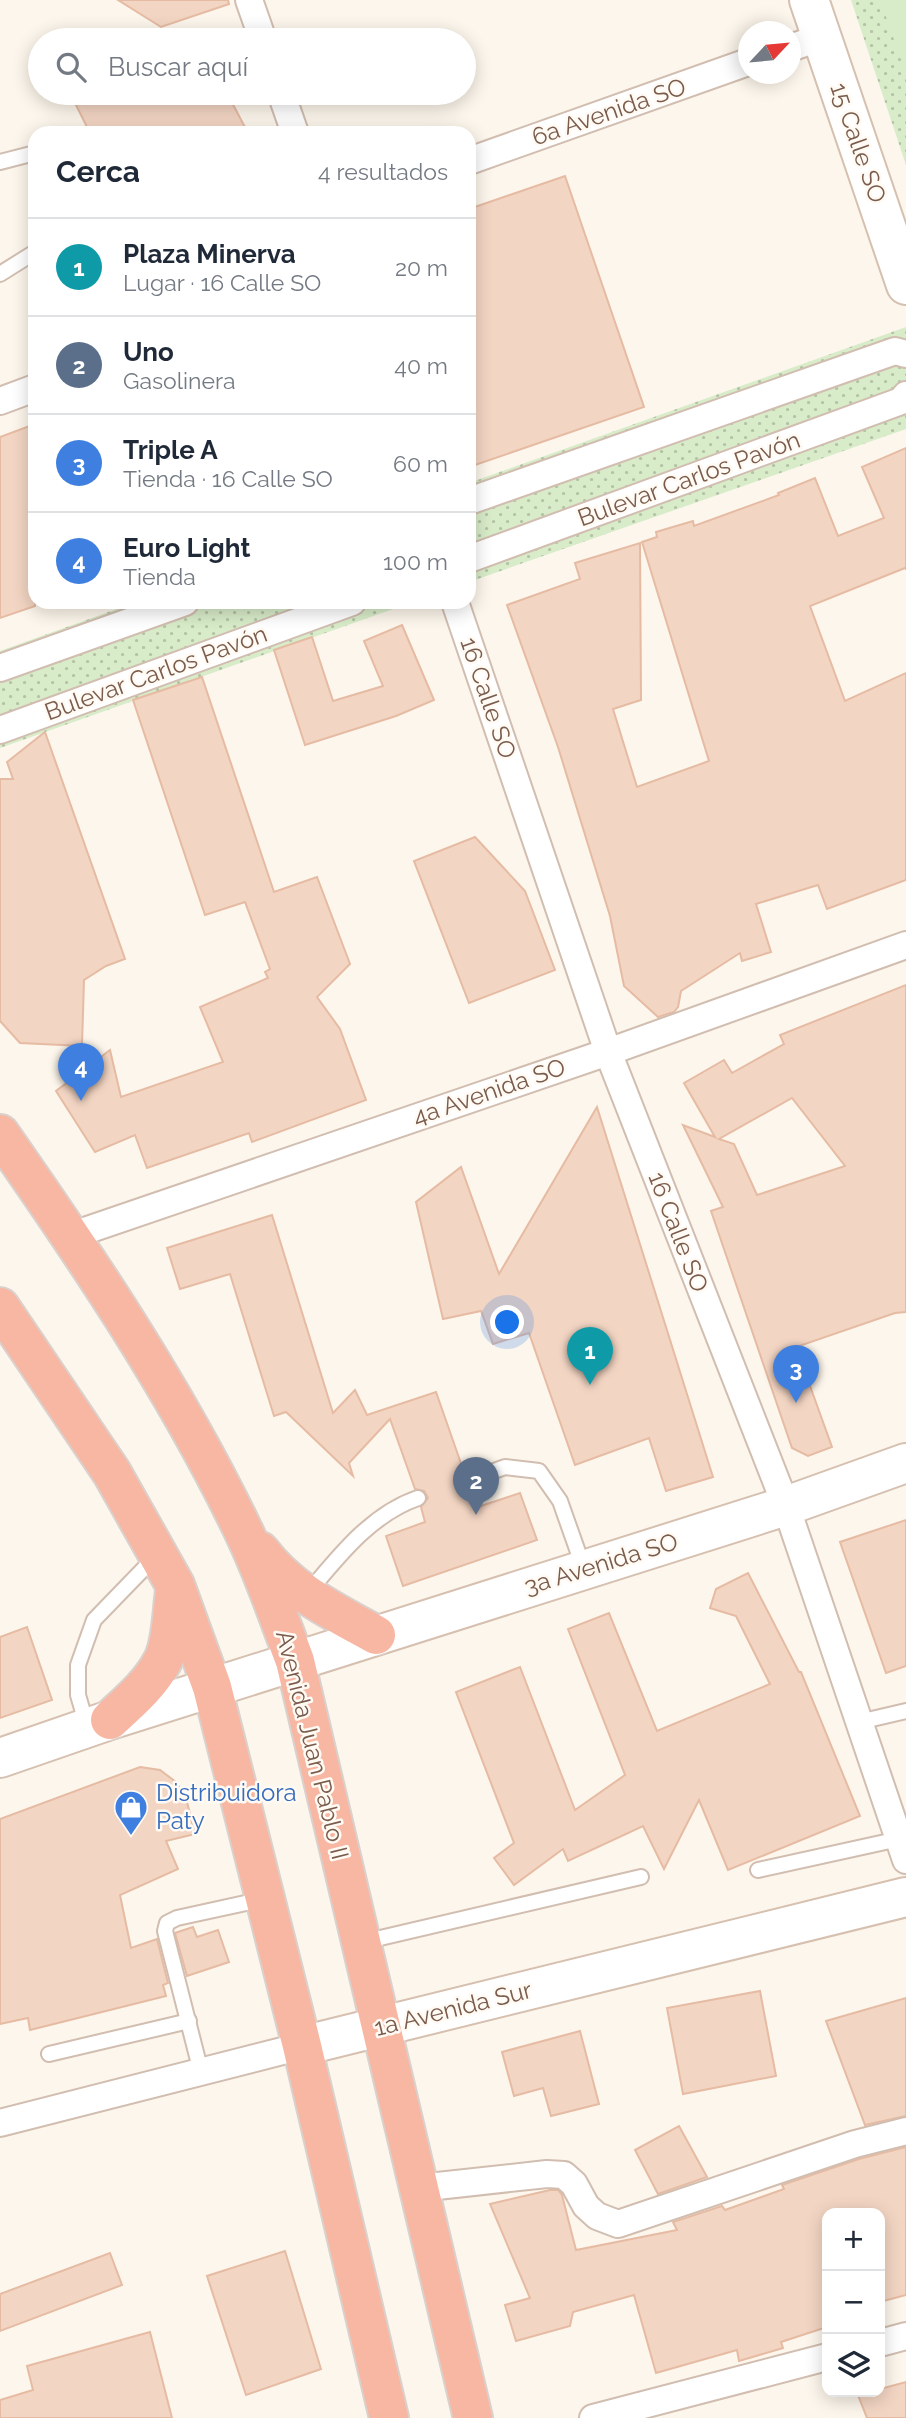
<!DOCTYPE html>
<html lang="es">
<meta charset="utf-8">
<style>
:root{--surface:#fff;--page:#f2f2f3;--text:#1f2937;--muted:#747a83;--line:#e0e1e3;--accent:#db2777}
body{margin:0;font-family:Raleway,sans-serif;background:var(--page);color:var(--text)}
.controls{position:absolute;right:21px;bottom:21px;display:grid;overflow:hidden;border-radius:14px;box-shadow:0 4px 18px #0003}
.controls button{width:63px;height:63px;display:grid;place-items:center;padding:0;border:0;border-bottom:2px solid var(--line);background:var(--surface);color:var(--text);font:35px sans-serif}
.compass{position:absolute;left:738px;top:21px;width:63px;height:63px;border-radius:50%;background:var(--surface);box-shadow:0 4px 18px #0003;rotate:64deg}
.you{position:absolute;left:508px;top:1323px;width:24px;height:24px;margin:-18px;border:5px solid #fff;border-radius:50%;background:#1a73e8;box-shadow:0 0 0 10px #1a73e833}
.badge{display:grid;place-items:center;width:46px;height:46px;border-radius:50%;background:var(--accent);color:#fff;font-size:23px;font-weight:700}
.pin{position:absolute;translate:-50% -58px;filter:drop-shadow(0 2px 4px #0008)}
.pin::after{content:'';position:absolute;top:37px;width:24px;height:21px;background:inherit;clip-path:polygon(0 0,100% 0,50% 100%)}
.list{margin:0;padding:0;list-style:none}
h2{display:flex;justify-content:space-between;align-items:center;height:91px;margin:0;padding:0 28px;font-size:30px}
h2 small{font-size:23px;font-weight:400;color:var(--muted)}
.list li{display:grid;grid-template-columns:46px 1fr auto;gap:21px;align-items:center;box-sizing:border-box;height:98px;padding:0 28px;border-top:2px solid var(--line)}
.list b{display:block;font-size:26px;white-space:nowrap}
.list p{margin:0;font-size:23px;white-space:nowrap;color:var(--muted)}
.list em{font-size:23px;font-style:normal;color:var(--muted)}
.icon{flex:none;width:38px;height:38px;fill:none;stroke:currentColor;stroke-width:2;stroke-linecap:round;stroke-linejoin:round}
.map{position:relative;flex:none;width:906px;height:2418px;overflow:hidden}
.search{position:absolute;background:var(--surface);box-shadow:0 4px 18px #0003;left:28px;top:28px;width:448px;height:77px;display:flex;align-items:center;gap:18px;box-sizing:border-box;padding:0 24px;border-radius:38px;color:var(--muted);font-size:26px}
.panel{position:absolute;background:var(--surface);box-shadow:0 4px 18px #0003;left:28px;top:126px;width:448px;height:483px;border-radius:21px}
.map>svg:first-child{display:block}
</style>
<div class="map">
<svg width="906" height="2418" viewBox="0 0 906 2418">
<defs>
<pattern id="park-dots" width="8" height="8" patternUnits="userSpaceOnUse" patternTransform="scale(1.75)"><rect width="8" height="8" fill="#d8ecc9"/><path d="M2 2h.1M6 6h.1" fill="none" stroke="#b4c2a5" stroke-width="1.8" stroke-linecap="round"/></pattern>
</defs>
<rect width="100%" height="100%" fill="#fdf6ec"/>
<g fill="url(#park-dots)">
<path d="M 851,0 L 906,0 L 906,165 Z"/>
<path d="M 906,327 L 906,429 L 469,582 L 469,483 Z"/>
<path d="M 136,602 L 413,602 L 0,748 L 0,651 Z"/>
</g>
<path fill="#d8ecc9" d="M 880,0 L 906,0 L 906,74 Z"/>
<g fill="#f3d5c3" stroke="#e6bba3" stroke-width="2" fill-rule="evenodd">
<path d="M 118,0 L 228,0 L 229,4 L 161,27 Z"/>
<path d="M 70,93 L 227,93 L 248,133 L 90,133 Z"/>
<path d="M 565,176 L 644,407 L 469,467 L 469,209 Z"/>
<path d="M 35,424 L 35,606 L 0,618 L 0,437 Z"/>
<path d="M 906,448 L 906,569 L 905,568 L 810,606 L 845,701 L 906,673 L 906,880 L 827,909 L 818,885 L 756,904 L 771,952 L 742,961 L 740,953 L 681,991 L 678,1007 L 674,1012 L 658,1017 L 624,986 L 610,916 L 558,747 L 507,605 L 580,579 L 575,563 L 640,543 L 641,700 L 613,709 L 637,787 L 709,761 L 642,542 L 657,537 L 656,532 L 693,521 L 694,526 L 779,495 L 778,493 L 815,478 L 838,536 L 884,518 L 862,467 Z"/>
<path d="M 402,625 L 434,700 L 396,716 L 305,745 L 274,650 L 312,637 L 333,701 L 383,686 L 364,641 Z"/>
<path d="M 202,677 L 274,892 L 317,877 L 350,964 L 317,997 L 340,1029 L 366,1100 L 252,1142 L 249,1133 L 147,1168 L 135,1135 L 95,1152 L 56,1091 L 110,1050 L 121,1097 L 223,1062 L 200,1007 L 268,978 L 265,972 L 270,969 L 245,902 L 205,915 L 133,700 Z"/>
<path d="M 45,732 L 125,959 L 106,966 L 84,980 L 82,1046 L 20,1043 L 0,1021 L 0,779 L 13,779 L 7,762 Z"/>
<path d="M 475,837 L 525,891 L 555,970 L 469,1003 L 414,861 Z"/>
<path d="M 906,985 L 906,1312 L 895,1313 L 796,1347 L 832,1447 L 808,1456 L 792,1448 L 711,1211 L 723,1207 L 683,1125 L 715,1137 L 684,1083 L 724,1060 L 732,1073 L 784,1044 L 780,1035 ZM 792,1098 L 845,1166 L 757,1195 L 734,1144 L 719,1139 Z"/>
<path d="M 597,1107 L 713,1477 L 666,1491 L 649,1438 L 575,1465 L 529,1333 L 493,1344 L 481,1311 L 443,1319 L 416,1202 L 461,1167 L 499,1274 Z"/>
<path d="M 272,1215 L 333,1413 L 355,1390 L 367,1415 L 436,1392 L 464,1472 L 458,1479 L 458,1485 L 465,1490 L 470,1490 L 475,1508 L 520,1493 L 537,1540 L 403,1586 L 386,1536 L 425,1522 L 421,1507 L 428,1498 L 424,1491 L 415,1489 L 390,1419 L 349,1463 L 353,1476 L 286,1412 L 274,1416 L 230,1274 L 180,1289 L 167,1248 Z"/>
<path d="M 906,1520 L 906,1666 L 886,1673 L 840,1542 Z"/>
<path d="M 748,1573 L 799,1672 L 801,1672 L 860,1816 L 728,1870 L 699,1800 L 664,1869 L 643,1826 L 568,1861 L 563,1849 L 514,1885 L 494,1858 L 514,1843 L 456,1692 L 520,1667 L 575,1810 L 625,1775 L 568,1629 L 609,1613 L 657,1731 L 770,1684 L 736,1616 L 710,1608 L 716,1589 Z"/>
<path d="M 27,1627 L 52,1700 L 0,1718 L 0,1637 Z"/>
<path d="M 140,1767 L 160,1770 L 176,1782 L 186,1798 L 195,1834 L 166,1841 L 178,1869 L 120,1895 L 131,1948 L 157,1939 L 168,1983 L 163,1985 L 166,1996 L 30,2030 L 28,2018 L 0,2024 L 0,1819 Z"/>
<path d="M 193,1927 L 197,1937 L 218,1930 L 229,1962 L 187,1976 L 175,1933 Z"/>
<path d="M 760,1991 L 776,2076 L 683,2094 L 667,2008 Z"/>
<path d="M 906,1998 L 906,2116 L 865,2125 L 826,2021 Z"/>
<path d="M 580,2031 L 599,2104 L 551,2116 L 543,2088 L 514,2096 L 502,2052 Z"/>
<path d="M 679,2126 L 707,2177 L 658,2194 L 635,2150 Z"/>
<path d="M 906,2147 L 906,2295 L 880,2302 L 880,2213 L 827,2213 L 827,2327 L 781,2342 L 783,2348 L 739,2361 L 737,2350 L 656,2373 L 634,2295 L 573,2312 L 570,2326 L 516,2341 L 505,2305 L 530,2298 L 490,2204 L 550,2190 L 558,2190 L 562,2195 L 576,2250 L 677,2230 L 673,2222 L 722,2206 L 725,2210 L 784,2189 L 782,2185 L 859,2159 Z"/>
<path d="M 285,2251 L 321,2369 L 246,2395 L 207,2276 Z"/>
<path d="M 110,2253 L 122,2285 L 0,2331 L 0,2294 Z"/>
<path d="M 150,2332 L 172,2418 L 0,2418 L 0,2400 L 33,2390 L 27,2366 Z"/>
<path d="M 906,2382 L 906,2418 L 867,2418 L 858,2395 L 880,2392 L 880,2389 Z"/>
</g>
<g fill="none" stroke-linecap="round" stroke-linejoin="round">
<defs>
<g id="lane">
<path d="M 0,162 L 35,153"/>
<path d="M 0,274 L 35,252"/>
<path d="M 467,1481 L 505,1467 L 539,1471 L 560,1501 L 584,1569"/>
<path d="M 307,1594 C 338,1557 371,1514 418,1498"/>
<path d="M 859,1722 L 906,1711"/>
<path d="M 87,1726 L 78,1695 L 78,1665 L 94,1620 L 157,1555"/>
<path d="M 758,1870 L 899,1839"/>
<path d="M 363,1942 L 641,1877"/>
<path d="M 49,2054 L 189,2021"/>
<path d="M 201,2072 L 165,1931 L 167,1923 L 177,1918 L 264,1899"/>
</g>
<g id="street">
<path d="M 249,0 L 263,40"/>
<path d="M 790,48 L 822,37"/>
<path d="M 281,93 L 295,133"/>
<path d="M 469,161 L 748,62"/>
<path d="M 0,401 L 35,388"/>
<path d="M 469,501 L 895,351 L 906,354"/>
<path d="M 469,559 L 901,401 L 906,395"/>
<path d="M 455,602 L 608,1052 L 786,1506 L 906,1860"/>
<path d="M 0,668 L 185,602"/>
<path d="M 0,730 L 352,602"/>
<path d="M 70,1236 L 608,1052 L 906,945"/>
<path d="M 0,2123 L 302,2046"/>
<path d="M 419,2188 L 547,2174 L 564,2175 L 574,2184 L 586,2206 L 597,2216 L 618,2224 L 855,2144 L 906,2131"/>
<path d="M 880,2343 L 906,2336"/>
<path d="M 593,2418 L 827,2357"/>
</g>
<g id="secondary">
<path d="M 809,0 L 906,285"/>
<path d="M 0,1758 L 110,1720 L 786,1506 L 906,1463"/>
<path d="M 302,2046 L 906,1897"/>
</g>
<g id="highway">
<path d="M 0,1134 C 88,1260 175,1389 242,1528 C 263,1571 278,1616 295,1661 L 473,2418"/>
<path d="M 0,1307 L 112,1473 L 175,1585 L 212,1687 L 302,2046 L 389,2418"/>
<path d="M 260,1551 C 290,1591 333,1611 376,1635"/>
<path d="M 110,1720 C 128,1703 150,1685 162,1662 C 172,1645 172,1611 175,1591"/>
</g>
</defs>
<use href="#lane" stroke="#d1beb0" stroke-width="18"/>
<use href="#street" stroke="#d1beb0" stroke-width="30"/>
<use href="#secondary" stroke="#d6c0b0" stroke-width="42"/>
<use href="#highway" stroke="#dad1cd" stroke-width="42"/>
<use href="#lane" stroke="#fff" stroke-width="14"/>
<use href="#street" stroke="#fff" stroke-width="26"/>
<use href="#secondary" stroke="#fff" stroke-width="38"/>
<use href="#highway" stroke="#f7b7a3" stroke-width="38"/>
</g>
<defs>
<symbol id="shop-pin" viewBox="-11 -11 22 30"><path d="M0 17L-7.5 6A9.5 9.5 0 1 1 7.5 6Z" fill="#3f7fe0" stroke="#fffaf3"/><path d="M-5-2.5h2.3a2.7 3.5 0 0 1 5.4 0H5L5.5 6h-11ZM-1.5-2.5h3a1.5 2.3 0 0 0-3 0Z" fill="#fff"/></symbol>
</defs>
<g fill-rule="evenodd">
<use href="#shop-pin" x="112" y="1788" width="38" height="52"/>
</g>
<g text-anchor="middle" stroke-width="5" stroke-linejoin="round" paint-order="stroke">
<g font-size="24" fill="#7a5c4d" stroke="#fffaf3">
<text transform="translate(609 112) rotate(-19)" y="8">6a Avenida SO</text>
<text transform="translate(858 143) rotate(71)" y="8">15 Calle SO</text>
<text transform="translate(689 479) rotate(-20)" y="8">Bulevar Carlos Pavón</text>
<text transform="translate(156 673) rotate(-20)" y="8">Bulevar Carlos Pavón</text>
<text transform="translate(488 698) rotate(71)" y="8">16 Calle SO</text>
<text transform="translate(489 1092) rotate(-19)" y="8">4a Avenida SO</text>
<text transform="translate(678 1232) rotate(69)" y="8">16 Calle SO</text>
<text transform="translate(601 1564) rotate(-17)" y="8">3a Avenida SO</text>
<text transform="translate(312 1745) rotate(76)" y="8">Avenida Juan Pablo II</text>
<text transform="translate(453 2009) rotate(-14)" y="8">1a Avenida Sur</text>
</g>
<g font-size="24" fill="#366cbe" stroke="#fffaf3" text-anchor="start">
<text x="156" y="1801">Distribuidora<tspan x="156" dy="28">Paty</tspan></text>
</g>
</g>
</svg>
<div class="controls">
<button>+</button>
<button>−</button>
<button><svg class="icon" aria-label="layers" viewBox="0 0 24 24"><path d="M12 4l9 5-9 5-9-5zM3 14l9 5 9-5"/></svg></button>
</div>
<svg class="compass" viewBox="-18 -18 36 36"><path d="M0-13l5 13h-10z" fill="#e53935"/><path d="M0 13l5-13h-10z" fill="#747a83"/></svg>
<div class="you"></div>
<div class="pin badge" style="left:590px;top:1385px;background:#0f9aa8">1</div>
<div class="pin badge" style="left:476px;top:1515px;background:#5c6f8a">2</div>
<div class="pin badge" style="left:796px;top:1403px;background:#3f7fe0">3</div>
<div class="pin badge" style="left:81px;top:1101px;background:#3f7fe0">4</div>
<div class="search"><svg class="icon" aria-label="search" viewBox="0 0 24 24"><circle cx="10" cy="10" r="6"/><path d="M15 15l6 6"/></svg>Buscar aquí</div>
<section class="panel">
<h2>Cerca<small>4 resultados</small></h2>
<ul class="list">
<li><span class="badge" style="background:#0f9aa8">1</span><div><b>Plaza Minerva</b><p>Lugar · 16 Calle SO</p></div><em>20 m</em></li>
<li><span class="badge" style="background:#5c6f8a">2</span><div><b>Uno</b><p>Gasolinera</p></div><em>40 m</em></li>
<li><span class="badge" style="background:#3f7fe0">3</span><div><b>Triple A</b><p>Tienda · 16 Calle SO</p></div><em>60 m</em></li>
<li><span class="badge" style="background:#3f7fe0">4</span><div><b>Euro Light</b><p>Tienda</p></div><em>100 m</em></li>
</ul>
</section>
</div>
